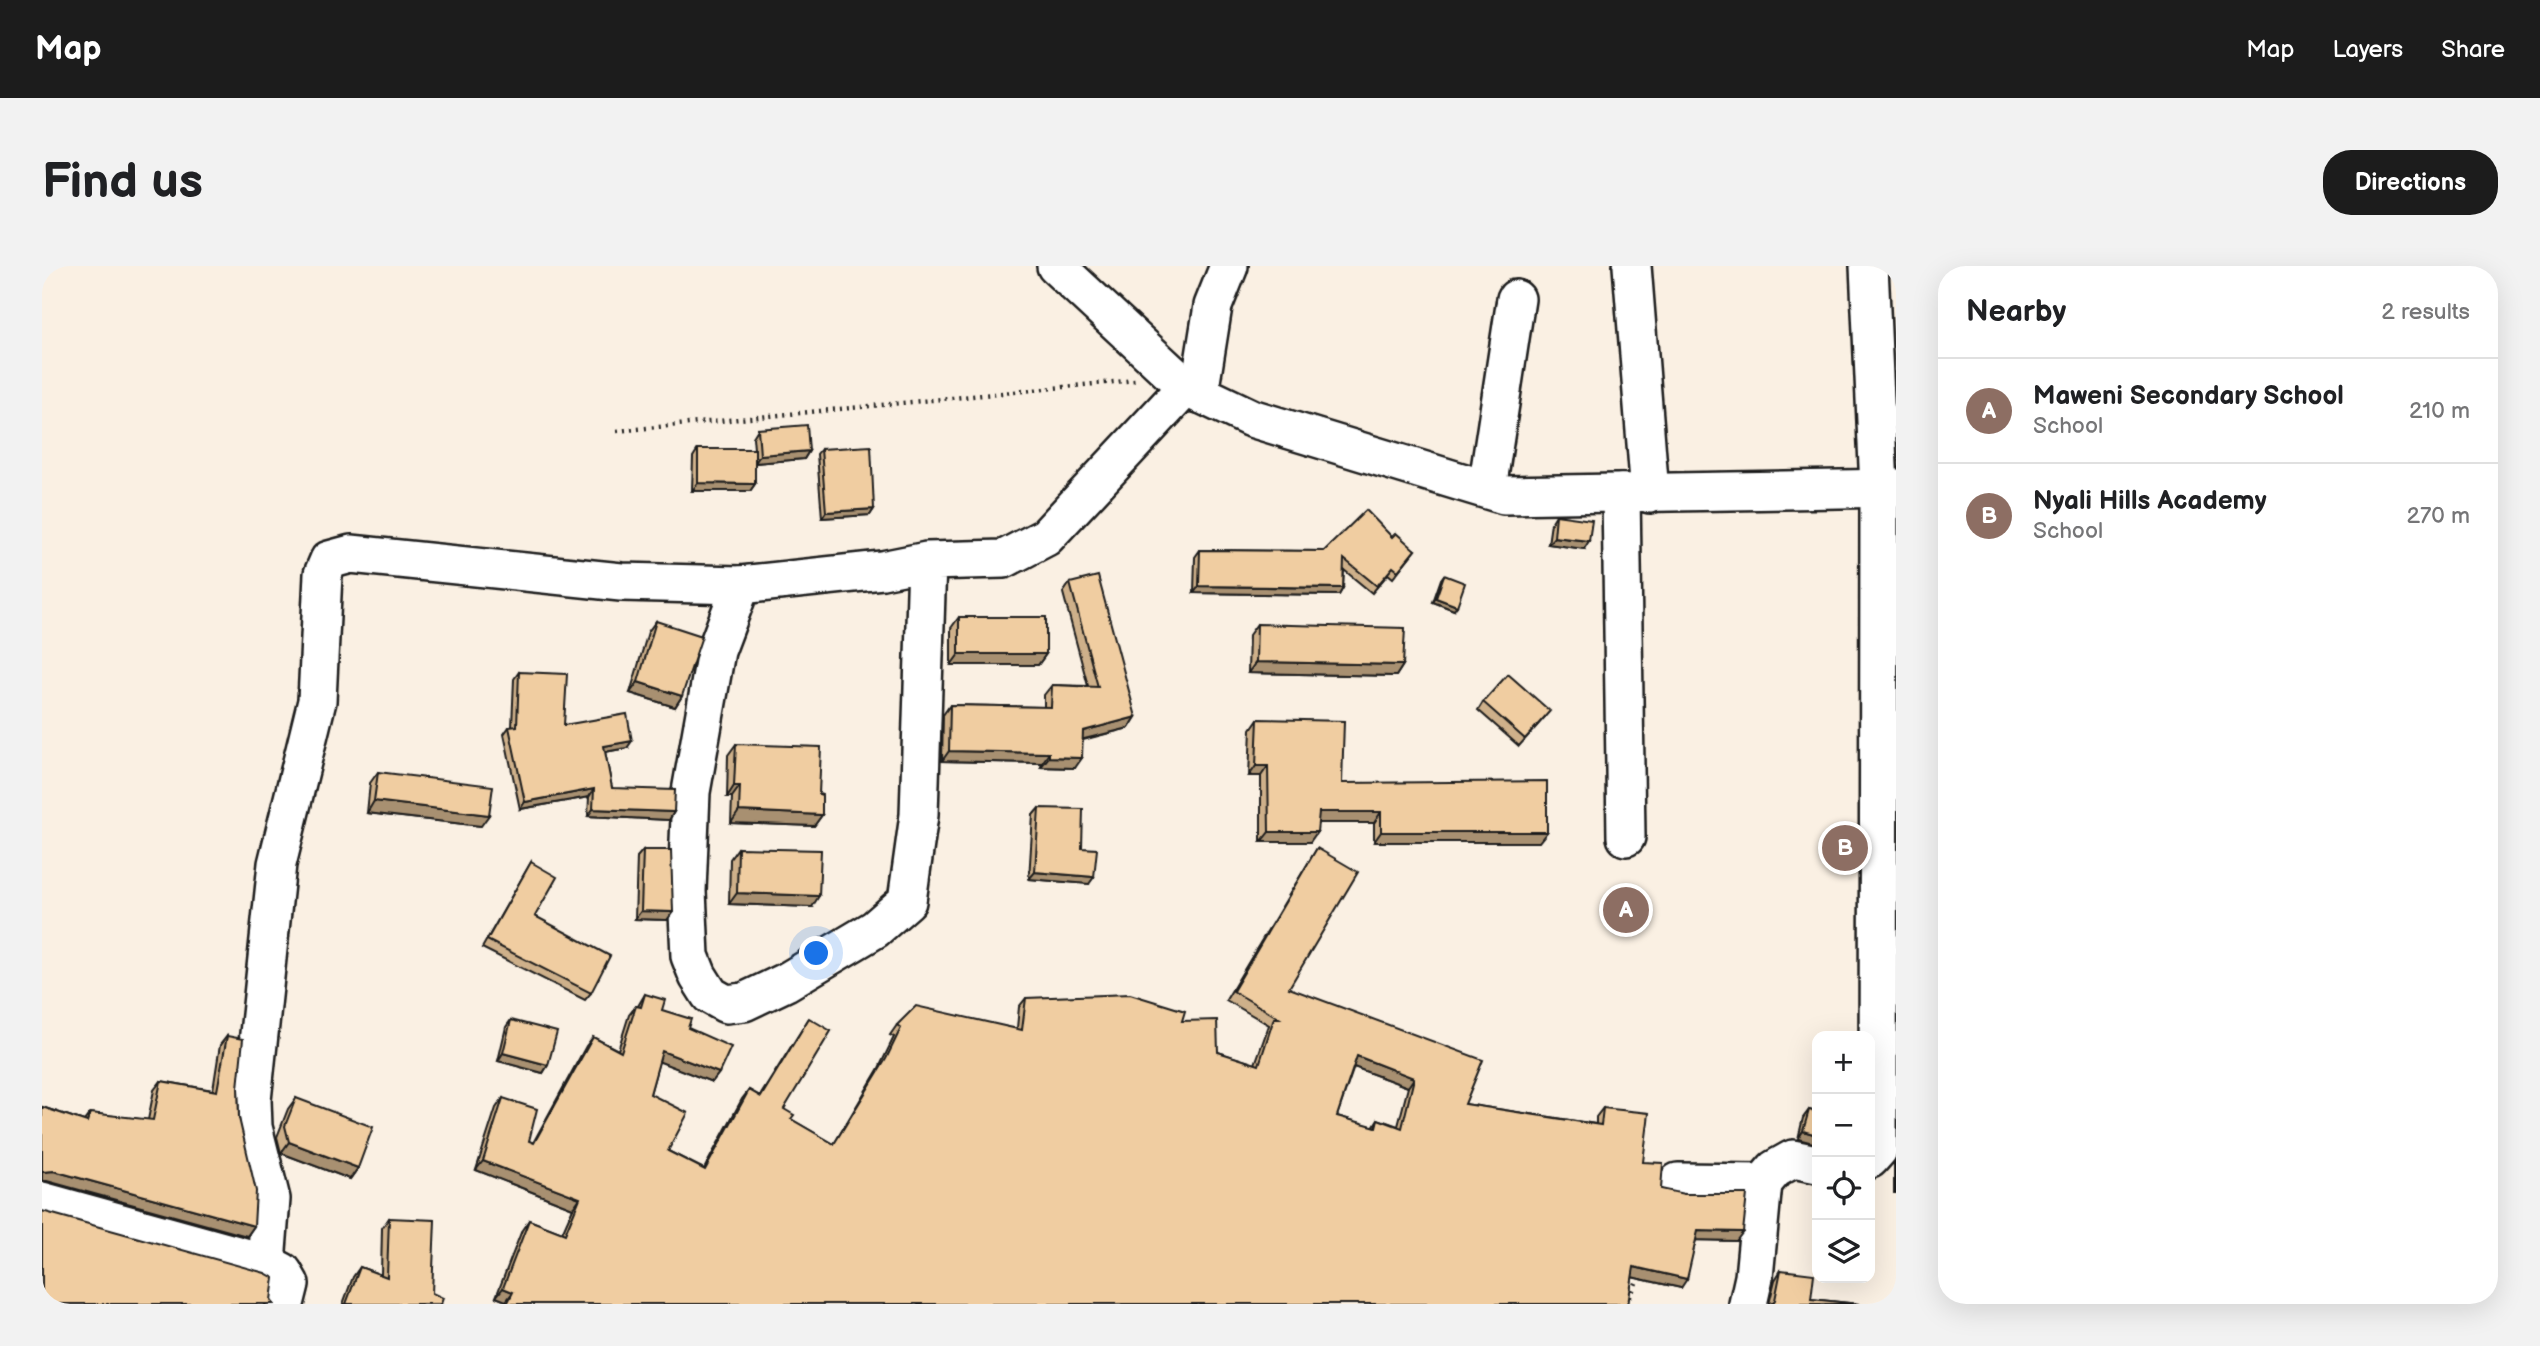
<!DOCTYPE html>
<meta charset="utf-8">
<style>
:root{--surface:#fff;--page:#f2f2f2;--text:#202124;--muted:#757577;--line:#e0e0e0;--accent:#1c1c1c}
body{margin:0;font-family:"Balsamiq Sans",sans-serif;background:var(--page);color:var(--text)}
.controls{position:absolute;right:21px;bottom:21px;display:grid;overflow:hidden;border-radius:14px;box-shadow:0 7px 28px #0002}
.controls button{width:63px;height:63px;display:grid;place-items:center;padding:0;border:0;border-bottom:2px solid var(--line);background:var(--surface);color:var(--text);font:35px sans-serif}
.you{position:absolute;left:775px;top:688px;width:24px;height:24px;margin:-18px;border:5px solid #fff;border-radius:50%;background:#1a73e8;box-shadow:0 0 0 10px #1a73e833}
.badge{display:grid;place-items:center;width:46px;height:46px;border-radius:50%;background:var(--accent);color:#fff;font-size:23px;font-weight:700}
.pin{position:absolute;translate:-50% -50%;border:4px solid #fff;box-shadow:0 2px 7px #0006}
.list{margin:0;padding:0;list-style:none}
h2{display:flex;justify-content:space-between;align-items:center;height:91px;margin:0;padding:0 28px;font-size:30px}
h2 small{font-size:23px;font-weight:400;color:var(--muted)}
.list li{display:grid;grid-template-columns:46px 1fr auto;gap:21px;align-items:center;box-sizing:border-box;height:105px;padding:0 28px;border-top:2px solid var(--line)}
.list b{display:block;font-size:26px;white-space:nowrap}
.list p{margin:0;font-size:23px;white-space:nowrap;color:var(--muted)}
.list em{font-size:23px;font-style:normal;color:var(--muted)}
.icon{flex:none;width:38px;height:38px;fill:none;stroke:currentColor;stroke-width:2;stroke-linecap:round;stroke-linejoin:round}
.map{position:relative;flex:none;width:1854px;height:1038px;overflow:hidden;border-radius:28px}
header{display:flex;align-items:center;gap:42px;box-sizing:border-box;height:98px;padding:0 35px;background:var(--accent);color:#fff}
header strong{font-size:33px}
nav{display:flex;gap:38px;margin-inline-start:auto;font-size:24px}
.intro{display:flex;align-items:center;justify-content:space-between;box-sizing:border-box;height:168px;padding:0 42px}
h1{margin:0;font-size:49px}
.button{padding:18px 32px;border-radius:28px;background:var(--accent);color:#fff;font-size:24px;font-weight:700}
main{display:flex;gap:42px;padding:0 42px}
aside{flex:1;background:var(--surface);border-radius:28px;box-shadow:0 7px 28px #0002}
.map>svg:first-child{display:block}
</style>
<header>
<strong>Map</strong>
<nav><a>Map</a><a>Layers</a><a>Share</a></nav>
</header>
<div class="intro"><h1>Find us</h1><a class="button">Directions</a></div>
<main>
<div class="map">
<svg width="1854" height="1038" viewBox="0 0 1854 1038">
<rect width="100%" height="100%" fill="#faf0e3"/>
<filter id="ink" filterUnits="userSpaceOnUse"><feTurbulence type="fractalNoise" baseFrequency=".0143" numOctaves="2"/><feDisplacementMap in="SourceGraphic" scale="14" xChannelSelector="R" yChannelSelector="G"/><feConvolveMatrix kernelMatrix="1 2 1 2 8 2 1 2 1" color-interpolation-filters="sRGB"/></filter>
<g filter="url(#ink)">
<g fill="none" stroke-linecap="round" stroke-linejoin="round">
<defs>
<g id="minor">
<path d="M 1014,0 L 1144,121 L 1209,152 L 1462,229 L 1854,222"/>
<path d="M 1590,0 L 1608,228"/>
<path d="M 1827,0 L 1837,222 L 1836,884 L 1828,893"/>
<path d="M 1157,128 L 1171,40 L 1187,0"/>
<path d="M 1445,223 L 1474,33"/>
<path d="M 1579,227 L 1584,571"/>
<path d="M 885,295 L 877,549 L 865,635 L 833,663 L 744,716 L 702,736 L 684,738 L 668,729 L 656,710 L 648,690 L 645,625 L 649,526 L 674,385 L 699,319 L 840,304 L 885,295 L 962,293 L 1004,271 L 1144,121"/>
<path d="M 1636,916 L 1721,917 L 1733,903 L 1751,893 L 1775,898"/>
<path d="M 0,935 L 224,997 L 241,1006 L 248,1018 L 243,1038"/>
<path d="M 224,997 L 229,933 L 211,861 L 210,834 L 235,598 L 275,435 L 281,308 L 287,294 L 309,288 L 579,316 L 699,319"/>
<path d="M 1706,1038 L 1712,1011 L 1721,917"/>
</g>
</defs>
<use href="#minor" stroke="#1c1c1c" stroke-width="42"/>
<g stroke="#1c1c1c" stroke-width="4.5" stroke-dasharray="2 5" stroke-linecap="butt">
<path d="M 575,165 L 1093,114"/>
<path d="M 1585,1038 L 1597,1010"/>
</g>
<use href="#minor" stroke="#fff" stroke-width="37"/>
</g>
<g fill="#ceb08a" stroke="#1c1c1c" stroke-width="2" fill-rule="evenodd">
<path d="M 716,163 L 767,185 L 762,193 L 713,197 L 713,218 L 708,225 L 650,225 L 651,191 L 656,183 L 712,183 L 711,171 Z"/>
<path d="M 779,183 L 832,243 L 828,249 L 780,252 L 775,188 Z"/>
<path d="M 1514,249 L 1542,283 L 1506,278 L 1509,257 Z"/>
<path d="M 1350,271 L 1373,284 L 1351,312 L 1346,308 L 1330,327 L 1302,304 L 1301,322 L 1297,329 L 1152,327 L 1153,291 L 1158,284 L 1282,285 Z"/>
<path d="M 1402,309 L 1412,344 L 1391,336 L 1399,313 Z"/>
<path d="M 1028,317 L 1094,451 L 1087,462 L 1041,474 L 1033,502 L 999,501 L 1000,497 L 900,495 L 901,449 L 908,439 L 1002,441 L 1002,429 L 1010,419 L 1046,420 L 1021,327 Z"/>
<path d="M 917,351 L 1004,388 L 996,399 L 909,399 L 909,362 Z"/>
<path d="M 614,355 L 640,430 L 633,441 L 588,427 L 606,366 Z"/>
<path d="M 1215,358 L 1361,399 L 1354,410 L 1206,407 L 1207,369 Z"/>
<path d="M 477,406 L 522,459 L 585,482 L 563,486 L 570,522 L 632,546 L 627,554 L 546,550 L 547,531 L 478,543 L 462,468 L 467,461 L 470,461 L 472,413 Z"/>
<path d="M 1441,436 L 1502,452 L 1477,480 L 1436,444 Z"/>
<path d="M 1216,453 L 1300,517 L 1497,576 L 1332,576 L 1332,557 L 1276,557 L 1268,576 L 1219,576 L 1219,510 L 1207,510 L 1209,463 Z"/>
<path d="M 694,478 L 777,528 L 780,549 L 772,560 L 689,557 L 690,531 L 685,531 L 686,489 Z"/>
<path d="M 336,506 L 439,560 L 325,547 L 328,517 Z"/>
<path d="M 997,542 L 1040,582 L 1047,618 L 987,613 L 991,549 Z"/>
<path d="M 696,582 L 770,641 L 687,638 L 688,593 Z"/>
<path d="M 1275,582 L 1247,722 L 1423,838 L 1554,858 L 1554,851 L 1561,842 L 1601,896 L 1619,923 L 1694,975 L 1654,974 L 1639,1022 L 1590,1011 L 1586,1038 L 463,1038 L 464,1035 L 454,1031 L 480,964 L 487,954 L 520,967 L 531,942 L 434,904 L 454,842 L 461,832 L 487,875 L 491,877 L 544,780 L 551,771 L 576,784 L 587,749 L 594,740 L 596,740 L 603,728 L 620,744 L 646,762 L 677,807 L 670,816 L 617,795 L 608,828 L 626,885 L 662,903 L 700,833 L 707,824 L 718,830 L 767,752 L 742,843 L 749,853 L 792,878 L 837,802 L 852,771 L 848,769 L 855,759 L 975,762 L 977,741 L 984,732 L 1140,755 L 1176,786 L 1213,798 L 1227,759 L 1184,734 ZM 1312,801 L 1366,821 L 1356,860 L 1336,853 L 1331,861 L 1295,850 Z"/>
<path d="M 601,584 L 625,654 L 593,653 L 595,591 Z"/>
<path d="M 489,596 L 493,650 L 549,727 L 543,734 L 440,682 Z"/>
<path d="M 469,754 L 506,799 L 501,807 L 456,795 L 464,761 Z"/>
<path d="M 185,770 L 196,822 L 197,852 L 212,960 L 205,970 L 5,915 L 0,915 L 0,841 L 42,855 L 48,847 L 106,854 L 112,824 L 119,815 L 171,824 L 178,779 Z"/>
<path d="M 254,832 L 316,902 L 308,913 L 239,887 L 235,871 L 246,843 Z"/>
<path d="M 1767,844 L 1775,846 L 1756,873 L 1761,852 Z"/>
<path d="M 1854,892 L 1854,927 L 1852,927 L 1852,898 Z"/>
<path d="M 347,952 L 390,1027 L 399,1038 L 301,1038 L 311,1011 L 318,1001 L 339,1009 L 340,962 Z"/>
<path d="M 1739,1004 L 1769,1033 L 1817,1038 L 1727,1038 L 1733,1014 Z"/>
</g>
<g fill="#a89071" stroke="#1c1c1c" stroke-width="2">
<path d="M 767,185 L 762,193 L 713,197 L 718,189 Z"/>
<path d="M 656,217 L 713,218 L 708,225 L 650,225 Z"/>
<path d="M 832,243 L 828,249 L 780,252 L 784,246 Z"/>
<path d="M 1512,271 L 1547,275 L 1542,283 L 1506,278 Z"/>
<path d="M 1157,320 L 1301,322 L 1297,329 L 1152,327 Z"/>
<path d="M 1394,332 L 1415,340 L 1412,344 L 1391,336 Z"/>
<path d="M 917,388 L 1004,388 L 996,399 L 909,399 Z"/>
<path d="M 1214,396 L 1361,399 L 1354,410 L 1206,407 Z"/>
<path d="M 596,416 L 640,430 L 633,441 L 588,427 Z"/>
<path d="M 1094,451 L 1087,462 L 1034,475 L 1041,465 Z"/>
<path d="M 590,475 L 585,482 L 557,487 L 562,480 Z"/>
<path d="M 907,485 L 1007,487 L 1000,497 L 900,495 Z"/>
<path d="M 1007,491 L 1040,492 L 1033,502 L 999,501 Z"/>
<path d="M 1214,500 L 1226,500 L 1219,510 L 1207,510 Z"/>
<path d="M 692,520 L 698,520 L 690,531 L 685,531 Z"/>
<path d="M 552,523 L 547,531 L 478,543 L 483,536 Z"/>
<path d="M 332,535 L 447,549 L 439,560 L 325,547 Z"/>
<path d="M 551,543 L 632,546 L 627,554 L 546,550 Z"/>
<path d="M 697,545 L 780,549 L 772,560 L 689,557 Z"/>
<path d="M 1277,546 L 1339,546 L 1332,557 L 1269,557 Z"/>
<path d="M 1227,566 L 1275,566 L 1268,576 L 1219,576 Z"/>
<path d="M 1339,566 L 1505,566 L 1497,576 L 1332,576 Z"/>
<path d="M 993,606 L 1052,611 L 1047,618 L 987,613 Z"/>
<path d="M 695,627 L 777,630 L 770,641 L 687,638 Z"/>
<path d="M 599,645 L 631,646 L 625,654 L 593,653 Z"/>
<path d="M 620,785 L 677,807 L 670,816 L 613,794 Z"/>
<path d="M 461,787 L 506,799 L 501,807 L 456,795 Z"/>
<path d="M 1315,790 L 1372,812 L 1366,821 L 1309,800 Z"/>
<path d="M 1761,865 L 1775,869 L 1775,878 L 1756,873 Z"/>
<path d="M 247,876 L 316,902 L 308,913 L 239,887 Z"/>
<path d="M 441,895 L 538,932 L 531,942 L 434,904 Z"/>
<path d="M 12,905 L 212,960 L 205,970 L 5,915 L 0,915 L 0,906 Z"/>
<path d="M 1656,965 L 1701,966 L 1694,975 L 1650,974 Z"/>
<path d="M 1592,1001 L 1645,1013 L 1639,1022 L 1585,1010 Z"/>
<path d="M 461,1022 L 471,1026 L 464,1035 L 454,1031 Z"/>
</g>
<g fill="#f0cda1" stroke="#1c1c1c" stroke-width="2" fill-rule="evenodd">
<path d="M 765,159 L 767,185 L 718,189 L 716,163 Z"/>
<path d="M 829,180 L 832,243 L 784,246 L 779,183 Z"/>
<path d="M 656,183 L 713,183 L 713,218 L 656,217 Z"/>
<path d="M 1324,244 L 1350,271 L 1354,267 L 1373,284 L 1356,305 L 1351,301 L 1335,320 L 1302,293 L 1301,322 L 1157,320 L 1158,284 L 1282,285 Z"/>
<path d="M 1514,249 L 1550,254 L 1547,275 L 1512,271 Z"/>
<path d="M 1402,309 L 1423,317 L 1415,340 L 1394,332 Z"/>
<path d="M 1056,310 L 1094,451 L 1041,465 L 1040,492 L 1007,491 L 1007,487 L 907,485 L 908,439 L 1009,441 L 1010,419 L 1056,421 L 1028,317 Z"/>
<rect x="917" y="351" width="87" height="37"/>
<path d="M 614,355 L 660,370 L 640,430 L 596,416 Z"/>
<path d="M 1215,358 L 1363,362 L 1361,399 L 1214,396 Z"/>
<path d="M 477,406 L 525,408 L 522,459 L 585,448 L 590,475 L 562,480 L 570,522 L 633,524 L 632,546 L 551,543 L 552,523 L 483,536 L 467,461 L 475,460 Z"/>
<path d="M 1466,408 L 1508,445 L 1483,473 L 1441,436 Z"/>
<path d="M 1216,453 L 1302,455 L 1300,517 L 1505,515 L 1505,566 L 1339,566 L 1339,546 L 1277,546 L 1275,566 L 1227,566 L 1226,500 L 1214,500 Z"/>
<path d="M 694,478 L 779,481 L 777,528 L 780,529 L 780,549 L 697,545 L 698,520 L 692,520 Z"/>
<path d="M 336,506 L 451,520 L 447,549 L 332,535 Z"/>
<path d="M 997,542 L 1041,543 L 1040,582 L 1055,583 L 1052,611 L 993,606 Z"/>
<path d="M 696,582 L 779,584 L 777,630 L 695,627 Z"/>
<path d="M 1275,582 L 1316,606 L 1247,722 L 1441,794 L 1423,838 L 1559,859 L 1561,842 L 1607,847 L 1601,896 L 1621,897 L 1619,923 L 1642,928 L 1705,928 L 1701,966 L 1656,965 L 1645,1013 L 1592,1001 L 1586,1038 L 465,1038 L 471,1026 L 461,1022 L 487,954 L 523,968 L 538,932 L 441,895 L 461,832 L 495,843 L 487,875 L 492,877 L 551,771 L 579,786 L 594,740 L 599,741 L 603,728 L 623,734 L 620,744 L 649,753 L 646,762 L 689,781 L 677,807 L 620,785 L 608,828 L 646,847 L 626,885 L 663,904 L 707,824 L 719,831 L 767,752 L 789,765 L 742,843 L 752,849 L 749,853 L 792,878 L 844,793 L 859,762 L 855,759 L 874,740 L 980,764 L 984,732 L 1088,728 L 1143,745 L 1140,755 L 1175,754 L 1176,786 L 1217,799 L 1232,752 L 1237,752 L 1191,725 ZM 1315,790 L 1372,812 L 1360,862 L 1336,853 L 1334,861 L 1295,850 Z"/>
<path d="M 601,584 L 629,584 L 631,646 L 599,645 Z"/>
<path d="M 489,596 L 515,611 L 493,650 L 568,690 L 549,727 L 445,674 Z"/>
<path d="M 469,754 L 515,766 L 506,799 L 461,787 Z"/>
<path d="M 185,770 L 201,773 L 196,822 L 197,852 L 214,925 L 212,960 L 12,905 L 0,906 L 0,841 L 45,856 L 48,847 L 111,854 L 119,815 L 175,825 Z"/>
<path d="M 254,832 L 331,861 L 316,902 L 247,876 L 243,860 Z"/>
<path d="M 1767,844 L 1775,846 L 1775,869 L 1761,865 Z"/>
<path d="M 0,945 L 223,1007 L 232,1012 L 229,1034 L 232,1038 L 0,1038 Z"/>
<path d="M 347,952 L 393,954 L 390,1027 L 401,1032 L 399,1038 L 304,1038 L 318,1001 L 345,1011 Z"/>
<path d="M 1739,1004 L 1772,1008 L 1769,1033 L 1817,1038 L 1729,1038 L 1733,1034 Z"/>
</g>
</g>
</svg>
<div class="controls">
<button>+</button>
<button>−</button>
<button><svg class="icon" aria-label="locate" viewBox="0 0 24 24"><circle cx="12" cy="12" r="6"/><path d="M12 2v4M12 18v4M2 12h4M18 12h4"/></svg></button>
<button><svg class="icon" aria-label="layers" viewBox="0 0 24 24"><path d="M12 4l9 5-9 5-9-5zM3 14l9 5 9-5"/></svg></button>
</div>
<div class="you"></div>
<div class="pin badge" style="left:1584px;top:644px;background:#8d6e63">A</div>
<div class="pin badge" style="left:1803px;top:582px;background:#8d6e63">B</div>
</div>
<aside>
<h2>Nearby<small>2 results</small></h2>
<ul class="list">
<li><span class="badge" style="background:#8d6e63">A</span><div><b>Maweni Secondary School</b><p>School</p></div><em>210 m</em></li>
<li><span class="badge" style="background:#8d6e63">B</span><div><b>Nyali Hills Academy</b><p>School</p></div><em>270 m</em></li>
</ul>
</aside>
</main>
